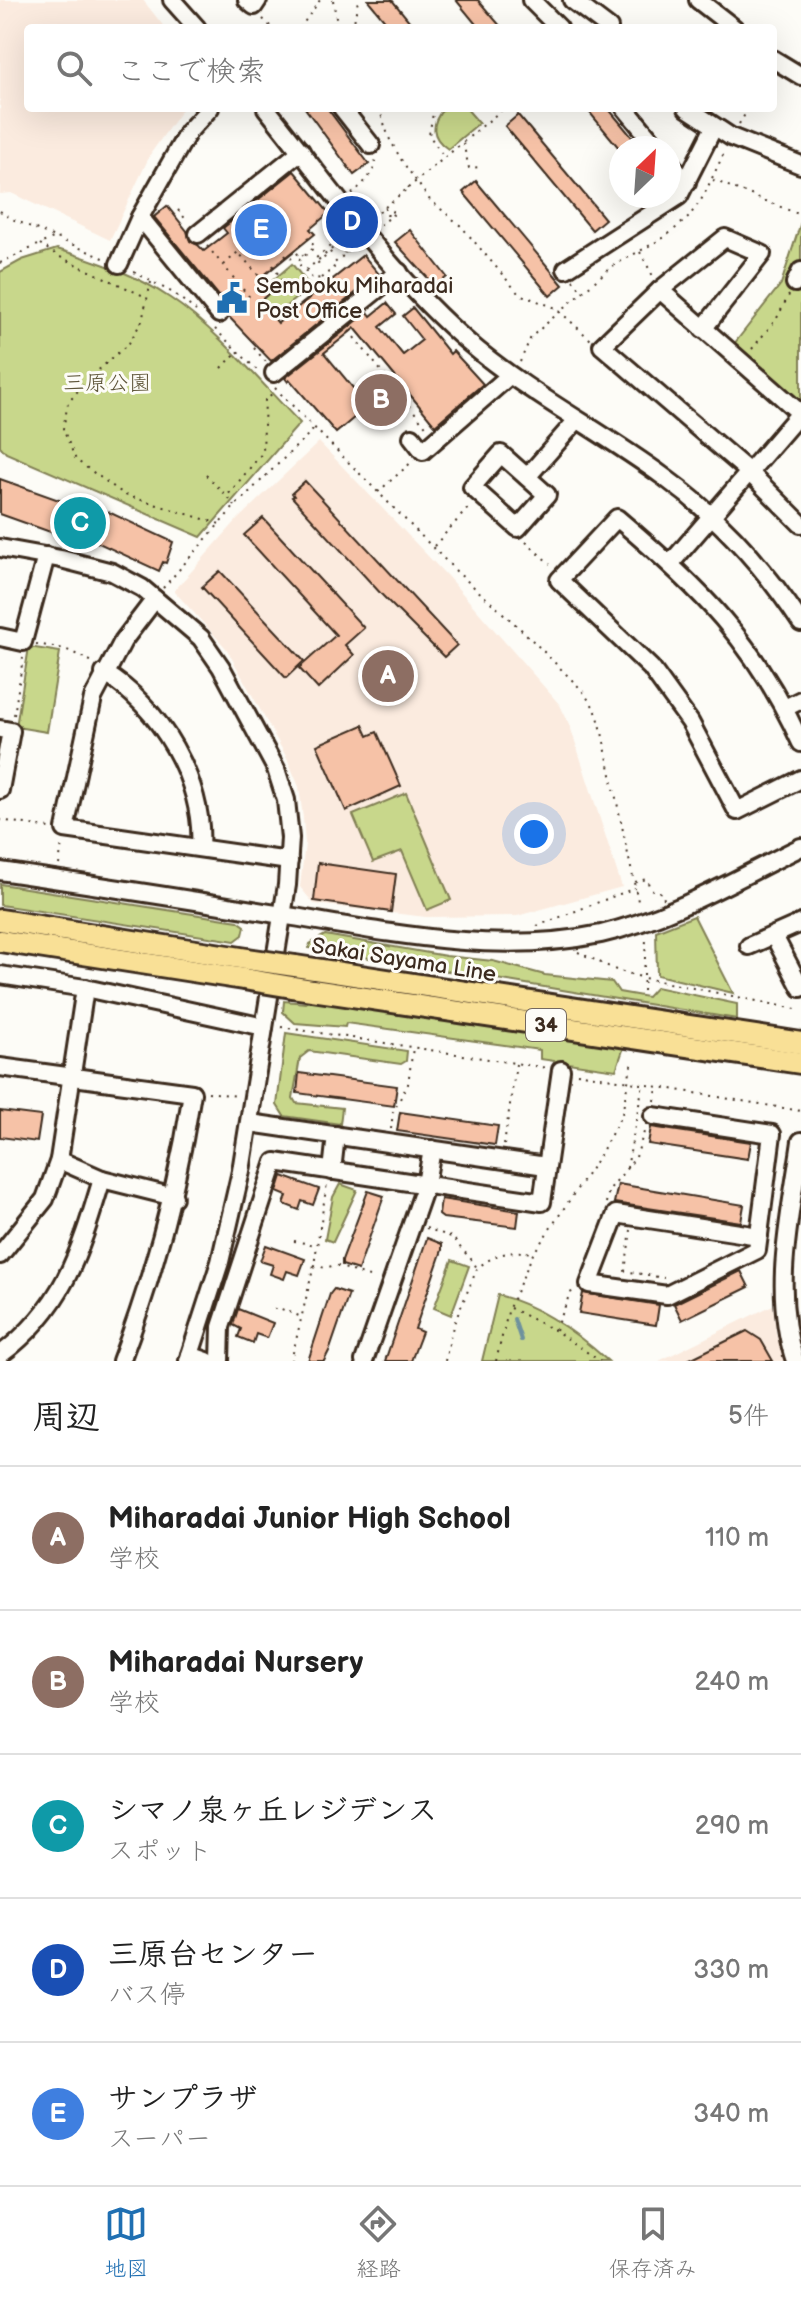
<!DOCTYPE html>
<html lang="ja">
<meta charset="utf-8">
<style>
:root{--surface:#fff;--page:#f2f2f2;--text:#222;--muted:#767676;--line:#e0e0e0;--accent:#1f6fb2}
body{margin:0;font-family:"Balsamiq Sans","Klee One",sans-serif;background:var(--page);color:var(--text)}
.compass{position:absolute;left:609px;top:136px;width:72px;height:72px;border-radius:50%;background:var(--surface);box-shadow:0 8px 32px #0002;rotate:25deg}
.you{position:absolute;left:534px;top:834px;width:28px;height:28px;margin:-20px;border:6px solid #fff;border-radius:50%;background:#1a73e8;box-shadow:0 0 0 12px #1a73e833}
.badge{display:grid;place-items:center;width:52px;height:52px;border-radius:50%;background:var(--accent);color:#fff;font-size:26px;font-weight:700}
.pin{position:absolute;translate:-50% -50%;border:4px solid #fff;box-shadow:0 2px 8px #0006}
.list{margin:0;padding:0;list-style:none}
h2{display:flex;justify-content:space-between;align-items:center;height:104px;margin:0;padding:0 32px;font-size:34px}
h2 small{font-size:26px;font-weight:400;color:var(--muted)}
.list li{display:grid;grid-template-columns:52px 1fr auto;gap:24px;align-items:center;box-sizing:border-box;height:144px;padding:0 32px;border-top:2px solid var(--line)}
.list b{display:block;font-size:30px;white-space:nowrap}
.list p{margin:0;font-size:26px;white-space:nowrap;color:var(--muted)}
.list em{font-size:26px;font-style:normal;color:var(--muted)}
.icon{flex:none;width:44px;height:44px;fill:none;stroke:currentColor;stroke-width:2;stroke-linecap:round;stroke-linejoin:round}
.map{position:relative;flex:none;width:801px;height:1361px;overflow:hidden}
.search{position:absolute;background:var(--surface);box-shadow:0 8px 32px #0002;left:24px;right:24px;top:24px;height:88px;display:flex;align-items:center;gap:20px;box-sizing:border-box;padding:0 28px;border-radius:8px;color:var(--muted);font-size:30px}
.sheet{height:824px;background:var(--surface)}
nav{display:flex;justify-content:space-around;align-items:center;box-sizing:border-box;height:112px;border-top:2px solid var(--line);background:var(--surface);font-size:22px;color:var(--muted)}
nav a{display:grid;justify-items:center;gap:4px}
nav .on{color:var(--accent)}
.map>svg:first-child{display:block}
</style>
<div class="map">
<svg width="801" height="1361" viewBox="0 0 801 1361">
<rect width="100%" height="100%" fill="#fdfcf7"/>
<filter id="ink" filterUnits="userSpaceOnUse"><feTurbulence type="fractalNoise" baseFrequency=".0125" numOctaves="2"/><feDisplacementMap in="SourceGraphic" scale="16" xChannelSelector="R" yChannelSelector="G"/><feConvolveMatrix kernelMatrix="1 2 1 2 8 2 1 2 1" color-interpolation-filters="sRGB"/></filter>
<g filter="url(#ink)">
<g fill="#fbebdf">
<path d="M 0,0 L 143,0 L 165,28 L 28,28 L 28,108 L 183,108 L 151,153 L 110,240 L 11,193 L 0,194 Z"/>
<path d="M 319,442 L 448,577 L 560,705 L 570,726 L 622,887 L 517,916 L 426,917 L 314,904 L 300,887 L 305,843 L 303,818 L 299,787 L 287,758 L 226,648 L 174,591 L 238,519 Z"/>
<path d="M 773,1305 L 776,1333 L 786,1361 L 659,1361 Z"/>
</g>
<g fill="#c8d78b" stroke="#828054" stroke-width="2">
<path d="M 444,108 L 466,108 L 479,123 L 448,149 C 430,137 431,123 444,108 Z"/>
<path d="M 801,222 L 801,399 L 798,399 L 734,344 L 781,284 Z"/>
<path d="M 57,249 C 97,261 135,274 170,298 C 218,330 260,382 300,423 L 201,537 L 6,453 L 0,446 L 0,272 L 22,260 Z"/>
<path d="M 292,264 L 310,286 L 276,315 L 263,299 L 268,294 L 264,288 Z"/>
<path d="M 29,647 L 60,652 L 47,732 L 16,727 Z"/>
<path d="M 406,793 L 451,900 L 427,910 L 402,851 L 373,862 L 353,815 Z"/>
<path d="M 0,884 L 238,921 L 245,926 L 243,935 L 235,941 L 0,905 Z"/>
<path d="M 694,916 L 733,993 L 657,975 L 656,931 Z"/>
<path d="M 325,935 L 446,956 L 493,961 L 545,975 L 612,982 L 619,992 L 647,997 L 656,987 L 737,1004 L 737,1019 L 309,948 L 310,944 Z"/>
<path d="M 312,999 L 624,1047 L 616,1070 L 540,1059 L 540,1050 L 346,1023 L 345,1027 L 295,1023 L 283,1012 L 284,1001 L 306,1003 Z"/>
<path d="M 286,1033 L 407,1051 L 406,1061 L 401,1064 L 309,1051 L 300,1058 L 293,1098 L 296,1103 L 342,1108 L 340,1124 L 284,1116 L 277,1105 Z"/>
<path d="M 340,1184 L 357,1190 L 333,1242 L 325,1239 L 333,1197 Z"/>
<path d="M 452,1260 L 469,1266 L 451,1315 L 434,1308 Z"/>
<path d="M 498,1295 C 538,1305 577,1333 608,1361 L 482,1361 Z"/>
</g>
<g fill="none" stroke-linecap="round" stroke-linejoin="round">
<path stroke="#6e919d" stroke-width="4" d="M 514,1319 L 521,1340"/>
</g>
<g fill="#f6c2a7" stroke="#3b2a1e" stroke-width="2">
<path d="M 368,0 L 392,0 L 415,28 L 391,28 Z"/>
<path d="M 456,0 L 478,0 L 502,28 L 479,28 Z"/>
<path d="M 305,108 L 327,108 L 369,164 L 354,175 Z"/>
<path d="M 586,108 L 608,108 L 641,148 L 619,148 Z"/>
<path d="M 518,115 L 605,219 L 592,230 L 505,126 Z"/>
<path d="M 294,171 L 329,213 L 310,229 L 315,234 L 257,281 L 268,294 L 260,301 L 278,323 L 363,255 L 379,274 L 271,361 L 229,317 L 228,307 L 154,217 L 167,206 L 187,231 L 190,241 L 198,245 L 204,251 L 227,233 L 223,228 Z"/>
<path d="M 476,181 L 563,285 L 550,296 L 463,192 Z"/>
<path d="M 410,230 L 447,277 L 435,286 L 395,242 Z"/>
<path d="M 387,303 L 396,314 L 380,327 L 403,355 L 422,340 L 403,316 L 413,308 L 450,354 L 453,351 L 483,384 L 435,425 L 355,328 L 324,353 L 368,406 L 336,433 L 290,380 L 288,382 L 285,378 L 368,312 L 371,316 Z"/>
<path d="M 0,479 L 76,506 L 74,512 L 92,519 L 98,507 L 173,542 L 166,563 L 163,562 L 159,571 L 73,531 L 70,539 L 0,514 Z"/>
<path d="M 305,481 L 457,645 L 444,657 L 383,596 L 292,497 L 294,496 L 292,493 Z"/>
<path d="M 263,518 L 364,628 L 345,645 L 354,655 L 318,689 L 299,668 L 336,635 L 244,535 Z"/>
<path d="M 220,571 L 304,661 L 286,678 L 202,587 Z"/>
<path d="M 363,725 L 368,736 L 377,732 L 401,786 L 346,811 L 317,745 Z"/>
<path d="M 318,863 L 396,874 L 391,912 L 314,901 Z"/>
<path d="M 299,1073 L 397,1086 L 394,1106 L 297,1093 Z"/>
<path d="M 0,1111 L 41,1116 L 37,1142 L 0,1137 Z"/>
<path d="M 400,1112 L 498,1126 L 495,1145 L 397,1131 Z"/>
<path d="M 651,1127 L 751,1142 L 748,1159 L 648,1144 Z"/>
<path d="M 282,1176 L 319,1189 L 313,1205 L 302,1201 L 299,1210 L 284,1204 L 287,1196 L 277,1192 Z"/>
<path d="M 618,1184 L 744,1205 L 741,1222 L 614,1203 Z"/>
<path d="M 368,1191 L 384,1196 L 358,1270 L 342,1265 L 342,1260 Z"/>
<path d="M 441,1199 L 519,1211 L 517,1227 L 443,1218 L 439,1215 Z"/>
<path d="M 427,1238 L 442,1244 L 442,1250 L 415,1329 L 422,1332 L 411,1361 L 385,1361 Z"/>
<path d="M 266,1245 L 305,1259 L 299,1275 L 287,1271 L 284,1279 L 270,1274 L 273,1265 L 260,1261 Z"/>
<path d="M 741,1271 L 749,1287 L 682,1320 L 674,1304 Z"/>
<path d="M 334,1289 L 349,1294 L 330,1349 L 324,1361 L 308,1361 L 330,1294 Z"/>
<path d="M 583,1293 L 659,1305 L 656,1325 L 579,1313 Z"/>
<path d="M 238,1309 L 273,1323 L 267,1338 L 256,1334 L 253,1343 L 238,1337 L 241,1329 L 233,1325 Z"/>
<path d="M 747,1331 L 761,1340 L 773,1361 L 686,1361 Z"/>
</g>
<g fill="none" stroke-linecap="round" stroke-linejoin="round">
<defs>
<g id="minor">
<path d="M 172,0 L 197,28"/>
<path d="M 247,0 L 254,6 L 258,0"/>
<path d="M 531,0 L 559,28"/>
<path d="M 572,0 L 609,28"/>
<path d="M 698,0 L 734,28"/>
<path d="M 773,59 L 801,76"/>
<path d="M 210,108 L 188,132 L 140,217 L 219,314"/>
<path d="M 266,108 C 330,187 391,276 469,343 C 529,394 600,430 664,477 C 718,516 765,568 801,623"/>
<path d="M 342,108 L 371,145"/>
<path d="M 625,108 L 658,148"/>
<path d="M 687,108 L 731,137 L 801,165"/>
<path d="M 669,162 L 687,182"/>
<path d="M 198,234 L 301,151"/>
<path d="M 119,264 L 140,217"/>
<path d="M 566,269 L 679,196 L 714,127"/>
<path d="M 795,283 L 801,271"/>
<path d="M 660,290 L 800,413"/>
<path d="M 703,329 L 762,254 L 725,238 L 660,290 L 602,346 L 749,472 L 801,524"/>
<path d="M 274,373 L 399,272"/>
<path d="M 412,437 L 423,451 L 509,376"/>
<path d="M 501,454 L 547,495 L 518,528 L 472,487 Z"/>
<path d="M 527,477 L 577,420"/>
<path d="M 0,548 L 61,559 L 112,572 L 142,588 L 201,638 L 221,667 L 276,769 L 286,800 L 290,838 L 287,885 L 241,1171 L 220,1262 L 188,1361"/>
<path d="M 671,563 L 801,412"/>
<path d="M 155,599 L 123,641 L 93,698 L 65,829 L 289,861"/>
<path d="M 0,637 L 23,642 L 46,556"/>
<path d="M 104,673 C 159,705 205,782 200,847"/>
<path d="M 785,708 L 801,700"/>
<path d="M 0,729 L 11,731 L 0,790"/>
<path d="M 801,743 C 755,642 700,588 617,518 L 559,580 L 651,668 L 690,722 L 737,811 L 801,779"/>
<path d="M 0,871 C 94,885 188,899 282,915 C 386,932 495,956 601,934 C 671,918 737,878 801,847"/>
<path d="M 774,936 L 801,988"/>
<path d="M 749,946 L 801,923"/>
<path d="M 0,975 L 85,988 L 264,1027"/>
<path d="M 0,1067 L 192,1093 C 178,1185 154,1274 121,1361"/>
<path d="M 653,1116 L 772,1134 C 767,1173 762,1211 757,1250 L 667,1295 L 589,1284 L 616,1214 L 759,1236"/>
<path d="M 250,1123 L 546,1166"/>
<path d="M 59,1160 L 102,1179 L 174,1197"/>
<path d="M 332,1171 L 336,1135"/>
<path d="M 0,1255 L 45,1199 L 59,1160 L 85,988"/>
<path d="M 0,1355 C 64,1308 80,1252 102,1179"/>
<path d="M 190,1355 L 207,1361"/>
<path d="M 220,1361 L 221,1327 L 275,1162 L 542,1202 L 561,1070"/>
<path d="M 364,1361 L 426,1184 L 432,1149"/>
<path d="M 795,1361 C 771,1289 791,1214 801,1141"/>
</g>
<g id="major">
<path d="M 0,920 L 247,959"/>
<path d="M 0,941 L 244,979"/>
<path d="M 295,966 L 801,1043"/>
<path d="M 292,987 L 801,1063"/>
</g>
</defs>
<use href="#minor" stroke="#3b2a1e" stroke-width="22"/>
<use href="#major" stroke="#3b2a1e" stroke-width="26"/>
<g stroke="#3b2a1e" stroke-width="2" stroke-dasharray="2 6" stroke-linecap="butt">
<path d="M 333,0 L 336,17 L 341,28"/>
<path d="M 263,19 L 272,28"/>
<path d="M 300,28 L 320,0"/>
<path d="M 353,28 L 358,0"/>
<path d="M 379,108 L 389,138 L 402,161 L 429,199 L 461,226 L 519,294 L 556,308 L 591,340"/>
<path d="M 434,108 L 429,135 L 444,157"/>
<path d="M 739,124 L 749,108"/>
<path d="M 463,143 L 469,168 L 480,167"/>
<path d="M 713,180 L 801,215"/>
<path d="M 408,188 L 504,108 L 529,110"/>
<path d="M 352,194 C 362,184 377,173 375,158"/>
<path d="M 178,210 L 188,222"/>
<path d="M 0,211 L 12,219 L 106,259"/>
<path d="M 380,225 L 393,215 L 391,213"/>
<path d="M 307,237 L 315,247 L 297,262 L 313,279 L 321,278 L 329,287"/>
<path d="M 40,244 L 58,256 L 146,297"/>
<path d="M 207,246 L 252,300"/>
<path d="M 640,252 L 654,278"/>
<path d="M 285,255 L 289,260 L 300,252 L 303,256"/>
<path d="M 0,263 L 53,238"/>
<path d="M 224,265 L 238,252 L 259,276"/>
<path d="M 273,265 L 283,283 L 305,306"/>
<path d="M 306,270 L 338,244 L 336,241"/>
<path d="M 134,272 L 175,294 L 196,311"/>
<path d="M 321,278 L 334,268 L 332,265 L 355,246"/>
<path d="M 573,280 L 582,291"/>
<path d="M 151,282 L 142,321 L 129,343 L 85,382 L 68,403 L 63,429 L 76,460 L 125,495 L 220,524"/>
<path d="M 320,295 L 330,307"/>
<path d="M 215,329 L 259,372"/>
<path d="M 349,331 L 428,429"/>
<path d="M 254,348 L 266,362"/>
<path d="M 752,349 L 777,318 L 789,295"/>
<path d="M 520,362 L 531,337 L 611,267 L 665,237 L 688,218 L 703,197 L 725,151"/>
<path d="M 222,368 L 237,352"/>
<path d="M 275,388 L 456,571 L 524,632 L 581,689 L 595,709 L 600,723 L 638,901"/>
<path d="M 206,475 L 227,496"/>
<path d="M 378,492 L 414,460"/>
<path d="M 235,506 L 227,496 L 263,452 L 265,400 L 275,391"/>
<path d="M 526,542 L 550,564"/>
<path d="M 434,546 L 470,506"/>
<path d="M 163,588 L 235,506 L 313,430"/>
<path d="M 36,644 L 65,649 L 95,663"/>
<path d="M 14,715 L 23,658"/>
<path d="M 0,820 L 50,828"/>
<path d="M 59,865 L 62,844"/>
<path d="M 635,882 L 647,879 L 650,889 L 662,893 L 664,899"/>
<path d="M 537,926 L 635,888"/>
<path d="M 578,952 L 616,970 L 644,978 L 801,1010"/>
<path d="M 643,991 L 646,940"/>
<path d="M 281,1027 L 547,1068"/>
<path d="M 577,1073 L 801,1111"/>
<path d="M 208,1092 L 237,1096"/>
<path d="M 655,1101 L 657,1088"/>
<path d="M 391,1129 L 393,1112 L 408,1084 L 413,1048"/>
<path d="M 504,1145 L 516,1064"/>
<path d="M 627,1168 L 643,1084"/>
<path d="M 606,1203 L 609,1190 L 636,1157 L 645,1129"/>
<path d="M 426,1228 L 454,1238 C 461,1252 472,1256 477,1269"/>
<path d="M 631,1230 L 625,1271 L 664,1278"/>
<path d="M 294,1241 L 316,1245"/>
<path d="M 314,1265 L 325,1268 L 335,1265 L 369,1277"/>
<path d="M 510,1308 L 556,1331 L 600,1361"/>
<path d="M 274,1309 L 279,1308 L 299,1316"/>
<path d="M 556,1330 L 570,1293 L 576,1290"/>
<path d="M 291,1361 L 314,1265 L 327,1183"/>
<path d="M 445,1361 L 453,1326 L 477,1269 C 491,1255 512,1249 532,1253"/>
<path d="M 496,1361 L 509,1308 L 533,1254 L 600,1155 L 622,1114 L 632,1061"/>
</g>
<use href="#minor" stroke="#fdfcf7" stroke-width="16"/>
<use href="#major" stroke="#f9e096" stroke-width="20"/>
<defs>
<g id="major-bridge">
<path d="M 247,959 L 295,966"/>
<path d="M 244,979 L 292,987"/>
</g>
</defs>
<use href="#major-bridge" stroke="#3b2a1e" stroke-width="26" stroke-linecap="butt"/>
<g stroke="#3b2a1e" stroke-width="2" stroke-dasharray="2 6" stroke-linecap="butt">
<path d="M 384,208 L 392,211 L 392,215 L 387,215 L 388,212 L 391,213"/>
<path d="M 336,241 L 315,259 L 318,263 L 408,188"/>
<path d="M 343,244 L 344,252 L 348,253 L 349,249 L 346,248 L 347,253"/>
</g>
<use href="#major-bridge" stroke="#f9e096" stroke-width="20"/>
</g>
</g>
<defs>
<symbol id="civic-bare" viewBox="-9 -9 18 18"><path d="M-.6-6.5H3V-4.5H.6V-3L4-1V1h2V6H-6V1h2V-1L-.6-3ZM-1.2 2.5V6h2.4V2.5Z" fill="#1f6fb2" stroke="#fdfcf7" stroke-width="2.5" paint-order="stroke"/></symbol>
</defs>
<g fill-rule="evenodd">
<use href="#civic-bare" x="210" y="276" width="44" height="44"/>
</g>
<g text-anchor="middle" stroke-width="6" stroke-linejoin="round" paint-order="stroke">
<rect fill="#fdfcf7" stroke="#75695f" stroke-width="2" x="526" y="1009" width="40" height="32" rx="6"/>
<g font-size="20" font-weight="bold" fill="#3b2a1e">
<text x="546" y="1032">34</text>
</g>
<g font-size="22" fill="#3b2a1e" stroke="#fdfcf7" text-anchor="start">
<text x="256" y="293">Semboku Miharadai<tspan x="256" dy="25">Post Office</tspan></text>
</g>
<g font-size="22" fill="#5e5539" stroke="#fdfcf7">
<text x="107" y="390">三原公園</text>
</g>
<g font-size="22" fill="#3b2a1e" stroke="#fdfcf7">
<text transform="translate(404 959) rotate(9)" y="8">Sakai Sayama Line</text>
</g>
</g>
</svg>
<svg class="compass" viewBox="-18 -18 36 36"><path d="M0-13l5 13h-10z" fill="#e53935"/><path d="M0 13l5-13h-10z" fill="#767676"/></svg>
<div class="you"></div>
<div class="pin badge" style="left:388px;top:676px;background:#8d6e63">A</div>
<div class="pin badge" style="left:381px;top:400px;background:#8d6e63">B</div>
<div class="pin badge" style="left:80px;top:523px;background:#0f9aa8">C</div>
<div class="pin badge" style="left:352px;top:222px;background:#1a4fb4">D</div>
<div class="pin badge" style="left:261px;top:230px;background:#3f7fe0">E</div>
<div class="search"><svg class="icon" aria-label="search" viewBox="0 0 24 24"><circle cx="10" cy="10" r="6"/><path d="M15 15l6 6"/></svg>ここで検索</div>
</div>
<section class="sheet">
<h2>周辺<small>5件</small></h2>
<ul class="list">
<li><span class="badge" style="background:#8d6e63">A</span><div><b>Miharadai Junior High School</b><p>学校</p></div><em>110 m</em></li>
<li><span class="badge" style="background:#8d6e63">B</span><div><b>Miharadai Nursery</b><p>学校</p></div><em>240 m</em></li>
<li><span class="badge" style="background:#0f9aa8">C</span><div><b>シマノ泉ヶ丘レジデンス</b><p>スポット</p></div><em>290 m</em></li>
<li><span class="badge" style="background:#1a4fb4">D</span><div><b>三原台センター</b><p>バス停</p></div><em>330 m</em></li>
<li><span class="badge" style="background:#3f7fe0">E</span><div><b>サンプラザ</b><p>スーパー</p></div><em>340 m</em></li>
</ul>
</section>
<nav>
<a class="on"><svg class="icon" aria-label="map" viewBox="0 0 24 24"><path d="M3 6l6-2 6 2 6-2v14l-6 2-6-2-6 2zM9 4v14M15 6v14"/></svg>地図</a>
<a><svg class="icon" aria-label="directions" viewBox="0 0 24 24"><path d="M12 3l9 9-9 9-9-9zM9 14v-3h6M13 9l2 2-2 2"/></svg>経路</a>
<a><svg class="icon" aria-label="saved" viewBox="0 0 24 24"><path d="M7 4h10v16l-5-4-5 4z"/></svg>保存済み</a>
</nav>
